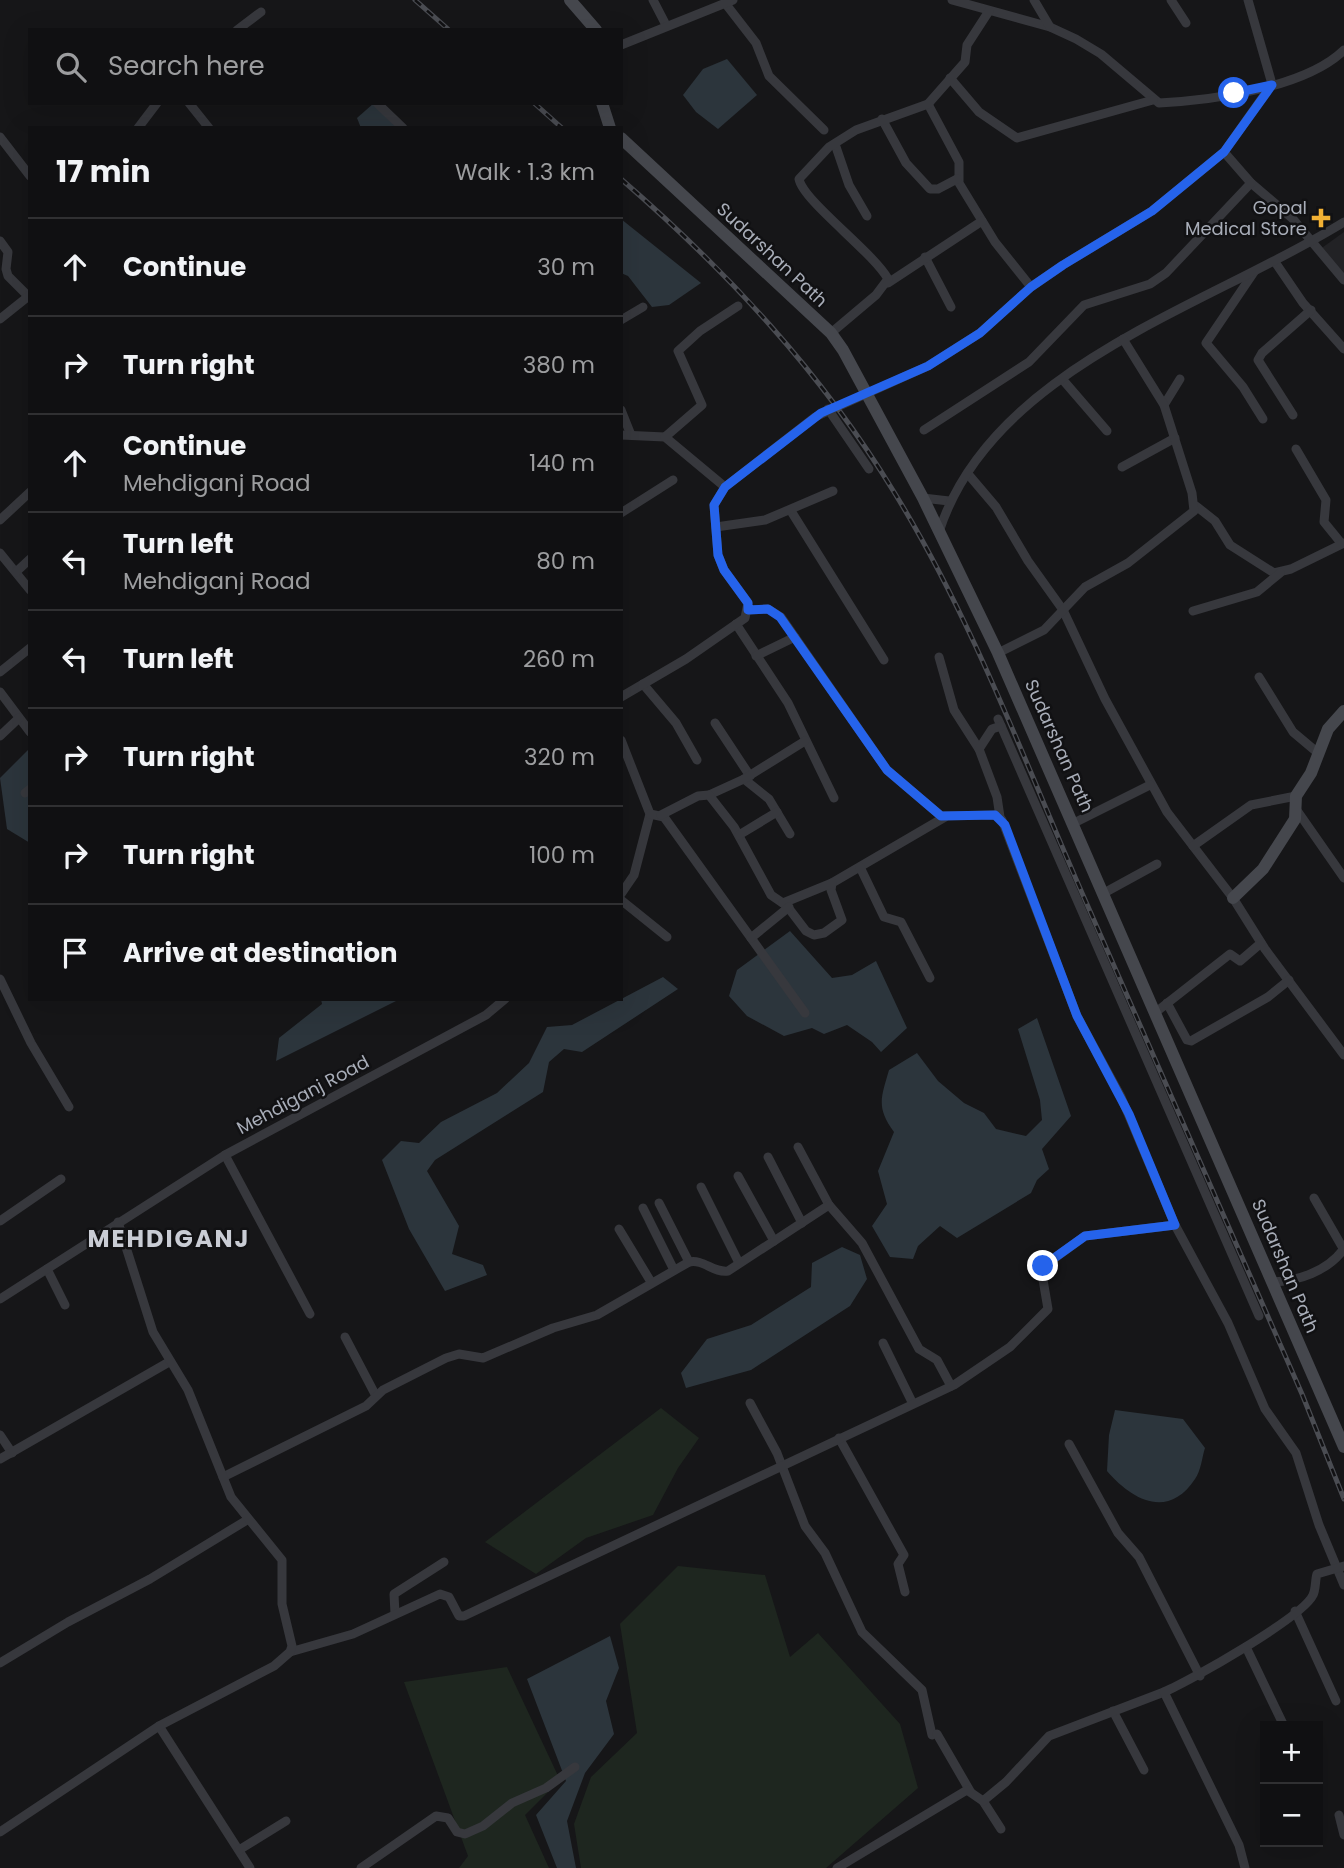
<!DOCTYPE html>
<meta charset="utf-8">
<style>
:root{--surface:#101012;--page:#1e1e20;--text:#f1f3f6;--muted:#9c9d9f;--line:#303032}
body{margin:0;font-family:Poppins,sans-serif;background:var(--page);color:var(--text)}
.controls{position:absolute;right:21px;bottom:21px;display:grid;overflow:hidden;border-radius:0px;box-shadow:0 7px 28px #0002}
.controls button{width:63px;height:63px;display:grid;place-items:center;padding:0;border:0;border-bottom:2px solid var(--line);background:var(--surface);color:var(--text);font:35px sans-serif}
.stop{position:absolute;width:21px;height:21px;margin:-16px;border:5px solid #2563eb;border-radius:50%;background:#fff}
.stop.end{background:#2563eb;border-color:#fff;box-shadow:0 2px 7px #0008}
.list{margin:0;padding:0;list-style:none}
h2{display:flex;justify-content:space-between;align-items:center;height:91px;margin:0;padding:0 28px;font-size:30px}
h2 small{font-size:23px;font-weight:400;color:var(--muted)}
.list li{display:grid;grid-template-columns:46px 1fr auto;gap:21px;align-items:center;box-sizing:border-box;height:98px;padding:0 28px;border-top:2px solid var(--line)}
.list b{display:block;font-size:26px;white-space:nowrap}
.list p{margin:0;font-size:23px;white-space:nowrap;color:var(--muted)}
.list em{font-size:23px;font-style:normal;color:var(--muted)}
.icon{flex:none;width:38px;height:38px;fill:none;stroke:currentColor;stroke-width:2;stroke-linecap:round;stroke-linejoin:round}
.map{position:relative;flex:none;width:1344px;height:1868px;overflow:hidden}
.search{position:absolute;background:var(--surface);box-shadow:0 7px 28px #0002;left:28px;top:28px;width:595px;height:77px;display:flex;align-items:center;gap:18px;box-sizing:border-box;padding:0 24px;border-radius:0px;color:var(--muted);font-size:26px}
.panel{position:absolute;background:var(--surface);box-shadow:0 7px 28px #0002;left:28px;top:126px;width:595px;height:875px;border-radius:0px}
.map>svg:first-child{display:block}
</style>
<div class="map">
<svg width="1344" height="1868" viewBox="0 0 1344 1868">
<rect width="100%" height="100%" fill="#161618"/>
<path fill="#222225" d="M 1344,232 L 1344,277 L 1319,250 Z"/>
<g fill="#1e261f">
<path d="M 661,1408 L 699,1438 L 678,1468 L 653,1515 L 586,1538 L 536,1574 L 485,1542 Z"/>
<path d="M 678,1566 L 765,1575 L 790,1657 L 818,1633 L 900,1724 L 918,1788 L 826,1868 L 581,1868 L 574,1824 L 591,1777 L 637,1733 L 620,1624 Z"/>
<path d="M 507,1667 L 560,1780 L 525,1815 L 549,1868 L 459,1868 L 468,1856 L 404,1682 Z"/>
</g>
<g fill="#2c353c">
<path d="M 727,59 L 757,95 L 718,129 L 696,112 L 683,95 L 703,69 Z"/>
<path d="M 374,103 L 397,128 L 361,128 L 357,118 Z"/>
<path d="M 621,219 L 701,283 L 669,305 L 652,307 L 628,276 L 621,273 Z"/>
<path d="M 30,748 L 30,843 L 7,829 L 0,778 Z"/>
<path d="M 790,931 L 832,978 L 852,975 L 876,961 L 907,1028 L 881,1052 L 872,1042 L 847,1025 L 824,1034 L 812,1028 L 784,1036 L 747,1016 L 729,996 L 737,970 Z"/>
<path d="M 663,977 L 678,989 L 582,1052 L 564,1049 L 549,1062 L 543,1092 L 435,1160 L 427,1171 L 459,1226 L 452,1254 L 483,1265 L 487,1275 L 445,1291 L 409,1229 L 382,1160 L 401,1141 L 419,1143 L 441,1122 L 497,1093 L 529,1063 L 547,1027 L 572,1025 Z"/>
<path d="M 321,999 L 400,999 L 276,1061 L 279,1038 L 322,1004 Z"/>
<path d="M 1037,1018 L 1071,1116 L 1042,1149 L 1049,1169 L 1037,1180 L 1031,1193 L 957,1238 L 940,1226 L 918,1246 L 913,1259 L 890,1257 L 872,1226 L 887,1204 L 878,1171 L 894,1132 C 876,1107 881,1098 889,1070 L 917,1053 L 938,1081 L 964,1103 L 984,1113 L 996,1129 L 1026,1136 L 1042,1120 L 1040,1100 L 1018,1029 Z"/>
<path d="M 842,1247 L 860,1255 L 867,1279 L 850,1306 L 751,1370 L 686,1388 L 681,1373 L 707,1339 L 751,1325 L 811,1287 L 812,1263 Z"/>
<path d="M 1115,1410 L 1183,1419 L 1205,1448 C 1202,1457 1201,1471 1195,1479 C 1168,1520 1132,1500 1107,1471 L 1109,1435 Z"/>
<path d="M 610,1636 L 619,1668 L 606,1701 L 614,1734 L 585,1773 L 567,1821 L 576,1868 L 557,1868 L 536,1815 L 566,1781 L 527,1679 Z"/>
</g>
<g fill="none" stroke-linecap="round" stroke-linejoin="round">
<g stroke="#37383d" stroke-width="9">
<path d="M 653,0 L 666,25"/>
<path d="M 952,0 L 1050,27 L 1076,39 L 1101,54 L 1159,103 C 1213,100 1305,88 1344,50"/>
<path d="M 1034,0 L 1050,27"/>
<path d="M 1171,0 L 1186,23"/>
<path d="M 725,3 L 756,43 L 769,76 L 824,130"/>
<path d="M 237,30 L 261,12"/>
<path d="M 621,45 L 733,0"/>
<path d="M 950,78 L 979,112 L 1017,138 L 1153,100"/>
<path d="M 189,103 L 209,128"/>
<path d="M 377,103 L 403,128"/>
<path d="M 928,104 L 959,162 L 959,183 L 995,242 L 1031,287"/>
<path d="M 882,119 L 906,163 L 930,189 L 938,189 L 957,179"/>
<path d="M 138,128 L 157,103"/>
<path d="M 0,137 L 30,176"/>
<path d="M 835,144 L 849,185 L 867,216"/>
<path d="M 1224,152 L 1251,183 L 1292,218 L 1344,280"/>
<path d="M 0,241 L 8,252 L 6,269 L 8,276 L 28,296"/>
<path d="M 925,257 L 951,307"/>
<path d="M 1275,262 L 1303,303 L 1344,349"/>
<path d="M 1254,272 L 1206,343 L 1243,387 L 1263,419"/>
<path d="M 888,283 L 982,221"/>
<path d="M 0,319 L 30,295"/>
<path d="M 621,320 L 643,307"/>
<path d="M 831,333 L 876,295 L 888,279 C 873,252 803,201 799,179 L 829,147 L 856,130 L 928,104 L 965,62 L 967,45 L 989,11"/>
<path d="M 1063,380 L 1107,431"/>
<path d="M 1164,405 L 1180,379"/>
<path d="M 828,409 L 869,469"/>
<path d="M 621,410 L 631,435"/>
<path d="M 1293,415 L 1258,360 L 1262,353 L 1311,310"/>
<path d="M 924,430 L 1029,362 L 1084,305 L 1150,284 L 1166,273 L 1251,183"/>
<path d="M 621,435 L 665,437 L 725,487"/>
<path d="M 665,437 L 702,405 L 678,351 L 700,331 L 738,306"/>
<path d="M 1296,449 L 1326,500 L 1324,522 L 1341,543"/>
<path d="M 1122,467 L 1175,438"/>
<path d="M 968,474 L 996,507 L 1028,561 L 1063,610 L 1105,699 L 1167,812 L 1233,898 L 1265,949 L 1344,1055"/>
<path d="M 923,498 L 949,501"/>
<path d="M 1196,506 L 1215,521 L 1230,545 L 1274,573 L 1291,569 L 1344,543"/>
<path d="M 791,511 L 884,660"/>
<path d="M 621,513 L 673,480"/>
<path d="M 0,520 L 30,492"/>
<path d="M 716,527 L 765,520 L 833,491"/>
<path d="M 939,532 C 991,367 1211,305 1344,222"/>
<path d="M 0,553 L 30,590"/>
<path d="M 16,572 L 30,559"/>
<path d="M 748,610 L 768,609 L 781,617 L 887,770 L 941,816 L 995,815 L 1002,820 L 1077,1016 L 1121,1097 L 1175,1225 L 1228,1323 L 1265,1409 L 1296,1453 L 1319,1525 L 1344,1585"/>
<path d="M 1193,611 L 1257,592 L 1280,573"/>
<path d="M 736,624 L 788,703 L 834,798"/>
<path d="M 998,653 L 1044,630 L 1085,587 L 1128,563 L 1194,511 L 1192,493 L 1164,405 L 1123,339"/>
<path d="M 756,656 L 795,637"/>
<path d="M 939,657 L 954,710 L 979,749"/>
<path d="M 0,672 L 30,648"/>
<path d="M 1259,677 L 1293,732 L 1318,753"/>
<path d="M 643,684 L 676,723 L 697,760"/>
<path d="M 0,692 L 30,732"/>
<path d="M 621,697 L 686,659 L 745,618 L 748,603 L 724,570 L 718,555 L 714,505 L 725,487 L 815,417 L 928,366 L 980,333 L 1031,287 L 1063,265 L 1152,211 L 1224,152 L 1272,84 L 1248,0"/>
<path d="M 998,719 L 1259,1316"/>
<path d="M 715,723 L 750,776"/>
<path d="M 0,736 L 19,718"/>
<path d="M 621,740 L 650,814 L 634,875 L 621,894"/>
<path d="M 744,779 L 769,799 L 790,834"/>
<path d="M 25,793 L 30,789"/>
<path d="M 709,795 L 744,779 L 805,741"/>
<path d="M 1296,809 L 1344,878"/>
<path d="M 650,814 L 664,817 L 805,1013"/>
<path d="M 661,815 L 698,796 L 709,795 L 734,827 L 771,895 L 787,906 L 806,931 L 814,935 L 824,933 L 842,920 L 831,890 L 832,883 L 945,817"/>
<path d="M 1000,817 L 997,797 L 979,749 L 992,729 L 1001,726"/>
<path d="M 1074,823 L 1150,785"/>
<path d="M 739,835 L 777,812"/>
<path d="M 1193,846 L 1251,805 L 1296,796"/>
<path d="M 860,867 L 884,917 L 901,922 L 930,978"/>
<path d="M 1104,893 L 1157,864"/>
<path d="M 621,900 L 667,937"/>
<path d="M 783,903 L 832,883"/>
<path d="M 751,938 L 789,907"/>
<path d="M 0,979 L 31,1043 L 69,1107"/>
<path d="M 1167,1003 L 1187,1040 L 1191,1041 L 1268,997 L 1289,980"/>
<path d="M 1156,1012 L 1230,954 L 1240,961 L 1261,943"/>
<path d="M 798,1147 L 829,1205 L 862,1243 L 919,1349 L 937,1360 L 951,1386"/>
<path d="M 225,1155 L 310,1314"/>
<path d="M 768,1157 L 802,1223"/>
<path d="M 738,1176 L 774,1241"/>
<path d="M 701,1187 L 739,1263"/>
<path d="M 1314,1198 L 1344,1250"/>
<path d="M 659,1203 L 689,1262"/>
<path d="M 643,1208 L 674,1270"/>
<path d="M 0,1221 L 61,1179"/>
<path d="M 619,1229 L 651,1282"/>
<path d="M 47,1269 L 65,1305"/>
<path d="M 1272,1282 C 1299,1281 1327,1271 1343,1250"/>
<path d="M 0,1299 L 225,1155 L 486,1015 L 505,999"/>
<path d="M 345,1337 L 376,1396"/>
<path d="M 883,1343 L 912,1402"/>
<path d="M 750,1403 L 777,1453 L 805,1526 L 825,1553 L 862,1632 L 922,1690 L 932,1735"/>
<path d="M 0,1435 L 12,1453"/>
<path d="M 839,1438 L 904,1555 L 898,1564 L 905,1592"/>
<path d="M 1069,1444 L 1118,1533 L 1139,1557 L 1200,1676"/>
<path d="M 0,1459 L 169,1362"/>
<path d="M 223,1477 L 366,1406 L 383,1390 L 446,1358 L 459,1354 L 483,1358 L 553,1328 L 597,1315 L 689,1262 C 704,1259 713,1273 728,1271 L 829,1205"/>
<path d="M 1295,1611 L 1336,1701"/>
<path d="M 395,1614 L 394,1594 L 444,1562"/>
<path d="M 1246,1647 L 1284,1726"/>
<path d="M 290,1652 L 353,1634 L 440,1594 L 449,1597 L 459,1616 L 464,1616 L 954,1385 L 1010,1347 L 1048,1309 L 1041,1268 L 1085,1236 L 1175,1225"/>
<path d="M 0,1663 L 68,1622 L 150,1579 L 247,1520"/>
<path d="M 1113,1711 L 1144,1770"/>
<path d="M 159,1726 L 250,1868"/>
<path d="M 937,1734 L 970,1791"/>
<path d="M 983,1801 L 1001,1829"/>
<path d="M 1339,1815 L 1344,1835"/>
<path d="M 0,1832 L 159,1726 L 274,1666 L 290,1652 L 292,1646 L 282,1604 L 282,1560 L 231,1497 L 188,1390 L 153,1332 L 118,1222"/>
<path d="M 239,1850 L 286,1821"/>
<path d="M 361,1868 L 436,1816 L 448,1818 L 457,1832 L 465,1834 L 483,1826 L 512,1803 L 546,1788 L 575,1767"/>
<path d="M 837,1868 L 967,1790 L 983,1801 L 1006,1782 L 1049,1736 L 1164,1692"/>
<path d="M 1245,1868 L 1239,1845 L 1164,1692 C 1190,1681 1303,1617 1313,1595 C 1316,1589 1315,1580 1317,1574 L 1344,1566"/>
</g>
<g stroke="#45474d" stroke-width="12">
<path d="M 570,0 L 596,30"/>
<path d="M 602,103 L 610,128"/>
<path d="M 621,138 L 831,333 L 843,350 L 923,498 L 998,653 L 1344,1447"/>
<path d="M 1233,898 L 1263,869 L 1295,819 L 1296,796 L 1311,773 L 1328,729 L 1344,711"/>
</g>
<defs>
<g id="rail">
<path d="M 415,0 L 449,30"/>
<path d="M 534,103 L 562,128"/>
<path d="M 621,179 C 727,271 821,372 894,492 C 973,620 1026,765 1086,902 C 1158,1066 1230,1230 1302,1394 L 1344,1499"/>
</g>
</defs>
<use href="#rail" stroke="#4a4c52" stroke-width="5"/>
<use href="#rail" stroke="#111113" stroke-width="2.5" stroke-dasharray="8" stroke-linecap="butt"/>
</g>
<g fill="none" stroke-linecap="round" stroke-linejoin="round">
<path stroke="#2563eb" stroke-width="9" d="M 1043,1266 L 1085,1236 L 1175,1225 L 1129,1114 L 1077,1016 L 1005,825 L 995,815 L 941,816 L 887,770 L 780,617 L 768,609 L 748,610 L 748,603 L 724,570 L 718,555 L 714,505 L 725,487 L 821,413 L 928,366 L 980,333 L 1031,287 L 1063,265 L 1152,211 L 1224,152 L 1272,85 L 1234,93"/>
</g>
<path fill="#f2b134" stroke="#111113" stroke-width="2.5" d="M1317.5 207.5h7v7h7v7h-7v7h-7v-7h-7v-7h7z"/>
<g text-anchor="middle" stroke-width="5" stroke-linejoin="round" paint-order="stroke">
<g font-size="18" fill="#a8adb8" stroke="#111113" text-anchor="end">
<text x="1307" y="214">Gopal<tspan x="1307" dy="21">Medical Store</tspan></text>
</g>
<g font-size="18" fill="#a8adb8" stroke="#111113">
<text transform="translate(772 255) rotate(43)" y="6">Sudarshan Path</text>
<text transform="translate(1059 746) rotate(66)" y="6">Sudarshan Path</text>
<text transform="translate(303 1095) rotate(-28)" y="6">Mehdiganj Road</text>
<text transform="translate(1285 1266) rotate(67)" y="6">Sudarshan Path</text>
</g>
<g font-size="24" font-weight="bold" letter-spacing="2" fill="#c9ccd4" stroke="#111113">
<text x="169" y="1247">MEHDIGANJ</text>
</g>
</g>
</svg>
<div class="controls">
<button>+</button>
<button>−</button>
</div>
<div class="stop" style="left:1234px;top:93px"></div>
<div class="stop end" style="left:1043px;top:1266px"></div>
<div class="search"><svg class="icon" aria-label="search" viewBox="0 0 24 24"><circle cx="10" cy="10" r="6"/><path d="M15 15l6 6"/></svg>Search here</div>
<section class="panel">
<h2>17 min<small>Walk · 1.3 km</small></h2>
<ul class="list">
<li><svg class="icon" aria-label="ahead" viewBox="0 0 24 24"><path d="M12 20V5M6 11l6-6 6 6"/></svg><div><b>Continue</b></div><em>30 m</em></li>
<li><svg class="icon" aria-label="right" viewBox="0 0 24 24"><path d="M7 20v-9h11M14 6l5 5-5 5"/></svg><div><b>Turn right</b></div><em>380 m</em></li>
<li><svg class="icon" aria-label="ahead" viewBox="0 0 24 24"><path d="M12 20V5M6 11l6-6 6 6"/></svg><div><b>Continue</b><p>Mehdiganj Road</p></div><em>140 m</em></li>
<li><svg class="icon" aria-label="left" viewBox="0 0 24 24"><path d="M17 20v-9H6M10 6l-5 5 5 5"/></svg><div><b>Turn left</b><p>Mehdiganj Road</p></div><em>80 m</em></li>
<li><svg class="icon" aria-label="left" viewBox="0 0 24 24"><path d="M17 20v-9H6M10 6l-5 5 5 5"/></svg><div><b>Turn left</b></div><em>260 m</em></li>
<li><svg class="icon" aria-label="right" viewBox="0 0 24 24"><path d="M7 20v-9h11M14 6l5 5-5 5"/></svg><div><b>Turn right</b></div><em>320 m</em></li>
<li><svg class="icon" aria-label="right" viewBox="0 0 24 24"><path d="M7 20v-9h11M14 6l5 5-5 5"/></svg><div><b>Turn right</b></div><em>100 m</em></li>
<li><svg class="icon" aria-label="arrive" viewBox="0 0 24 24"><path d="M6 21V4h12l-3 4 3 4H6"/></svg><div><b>Arrive at destination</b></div></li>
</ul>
</section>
</div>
